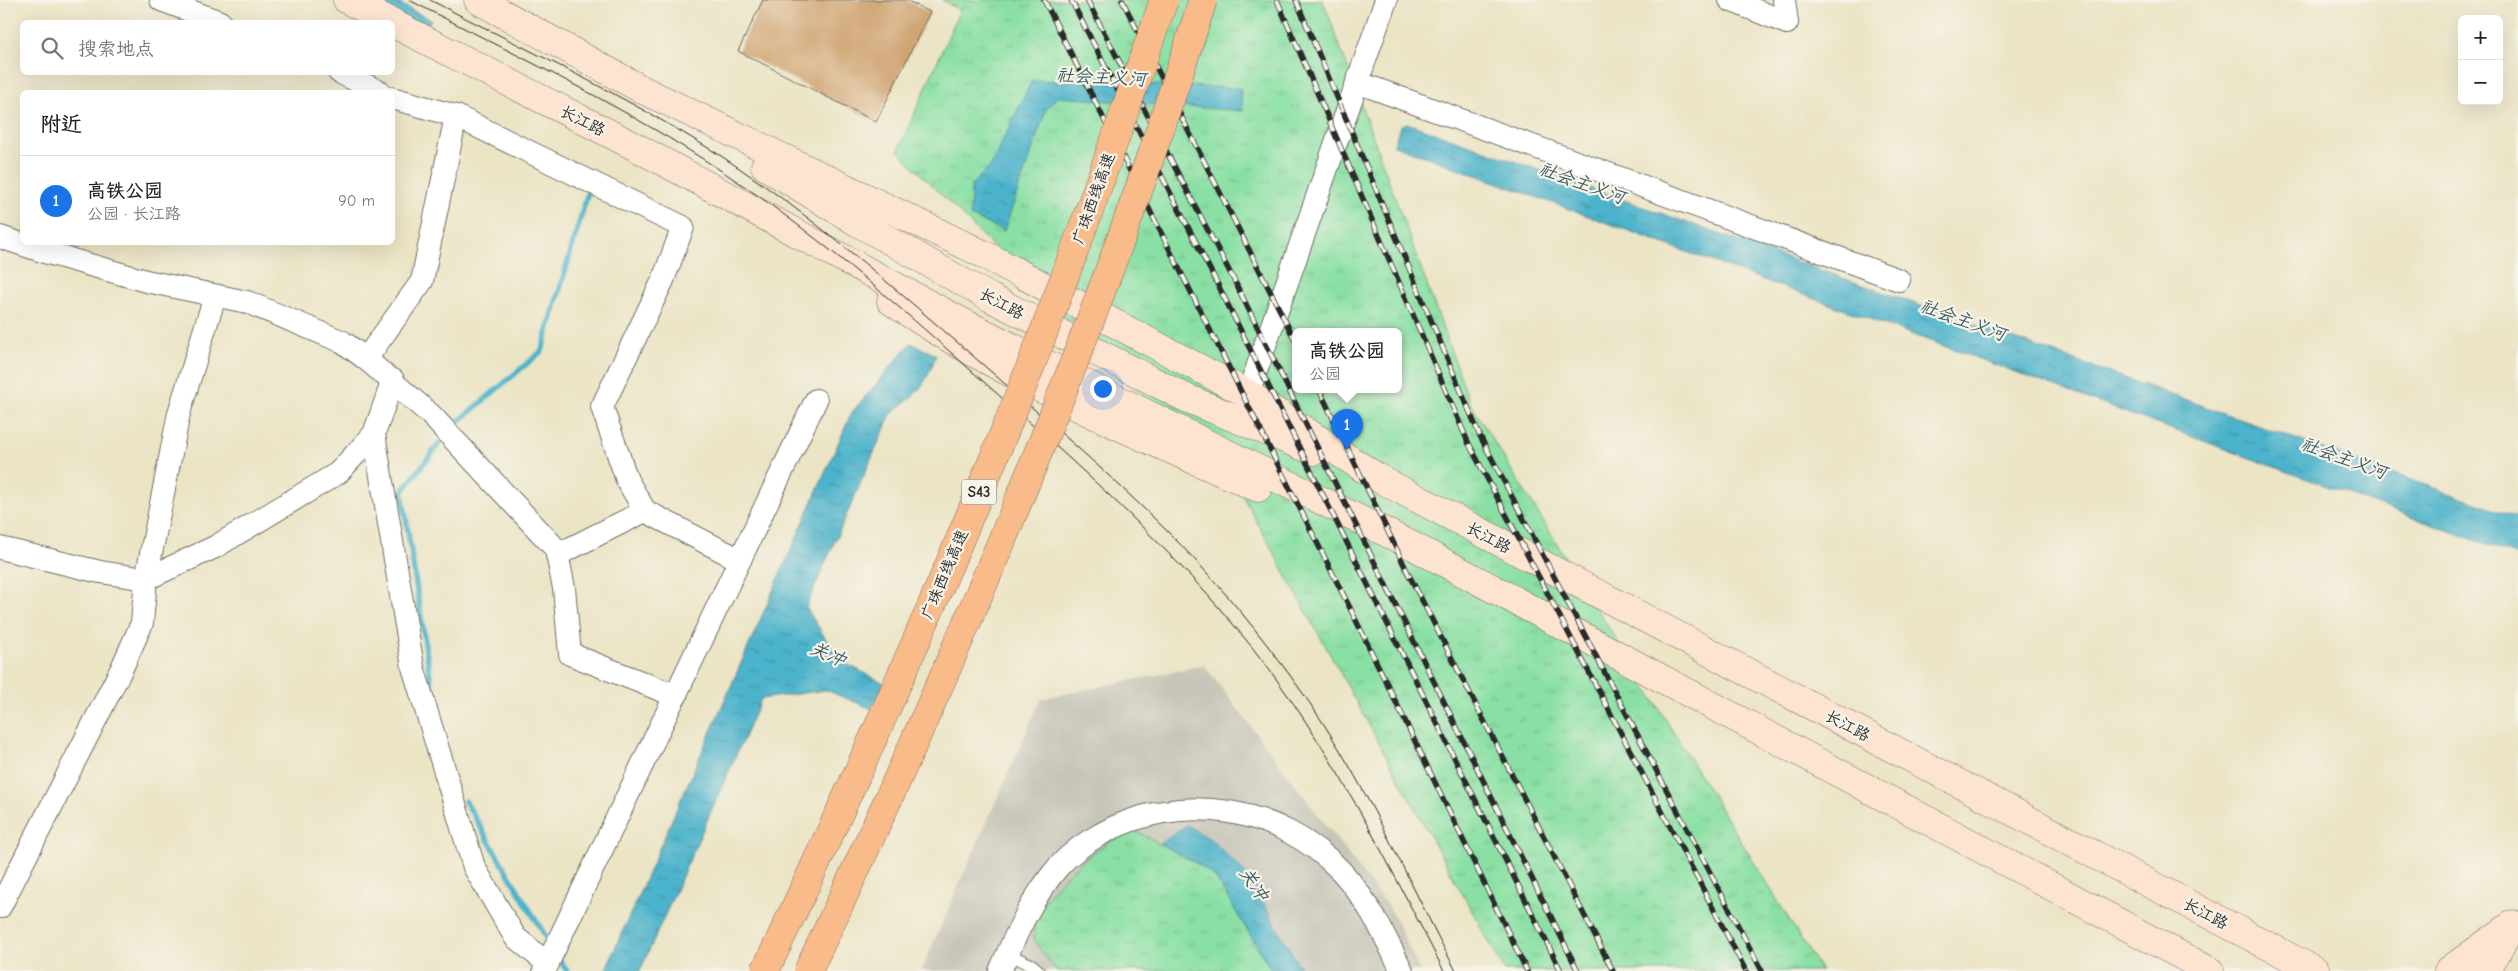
<!DOCTYPE html>
<html lang="zh">
<meta charset="utf-8">
<style>
:root{--surface:#fff;--page:#f2f2f2;--text:#222;--muted:#767676;--line:#e0e0e0;--accent:#1a73e8}
body{margin:0;font-family:"Comic Neue","LXGW WenKai TC",sans-serif;background:var(--page);color:var(--text)}
.controls{position:absolute;right:15px;top:15px;display:grid;overflow:hidden;border-radius:8px;box-shadow:0 5px 20px #0002}
.controls button{width:45px;height:45px;display:grid;place-items:center;padding:0;border:0;border-bottom:1px solid var(--line);background:var(--surface);color:var(--text);font:25px sans-serif}
.you{position:absolute;left:1102px;top:388px;width:18px;height:18px;margin:-12px;border:4px solid #fff;border-radius:50%;background:#1a73e8;box-shadow:0 0 0 8px #1a73e833}
.badge{display:grid;place-items:center;width:32px;height:32px;border-radius:50%;background:var(--accent);color:#fff;font-size:16px;font-weight:700}
.pin{position:absolute;translate:-50% -41px;filter:drop-shadow(0 1px 2px #0008)}
.pin::after{content:'';position:absolute;top:26px;width:18px;height:15px;background:inherit;clip-path:polygon(0 0,100% 0,50% 100%)}
.popup{position:absolute;left:1292px;top:328px;width:110px;height:65px;box-sizing:border-box;display:grid;place-content:center;border-radius:8px;background:var(--surface);filter:drop-shadow(0 1px 4px #0005);font-size:16px;white-space:nowrap;color:var(--muted)}
.popup b{font-size:19px;color:var(--text)}
.popup::after{content:'';position:absolute;left:50%;top:100%;margin-left:-10px;border:10px solid transparent;border-top-color:var(--surface)}
.list{margin:0;padding:0;list-style:none}
h2{display:flex;justify-content:space-between;align-items:center;height:65px;margin:0;padding:0 20px;font-size:21px}
h2 small{font-size:16px;font-weight:400;color:var(--muted)}
.list li{display:grid;grid-template-columns:32px 1fr auto;gap:15px;align-items:center;box-sizing:border-box;height:90px;padding:0 20px;border-top:1px solid var(--line)}
.list b{display:block;font-size:19px;white-space:nowrap}
.list p{margin:0;font-size:16px;white-space:nowrap;color:var(--muted)}
.list em{font-size:16px;font-style:normal;color:var(--muted)}
.icon{flex:none;width:28px;height:28px;fill:none;stroke:currentColor;stroke-width:2;stroke-linecap:round;stroke-linejoin:round}
.map{position:relative;flex:none;width:2518px;height:971px;overflow:hidden}
.search{position:absolute;background:var(--surface);box-shadow:0 5px 20px #0002;left:20px;top:20px;width:375px;height:55px;display:flex;align-items:center;gap:12px;box-sizing:border-box;padding:0 18px;border-radius:8px;color:var(--muted);font-size:19px}
.panel{position:absolute;background:var(--surface);box-shadow:0 5px 20px #0002;left:20px;top:90px;width:375px;height:155px;border-radius:8px}
.map>svg:first-child{display:block}
</style>
<div class="map">
<svg width="2518" height="971" viewBox="0 0 2518 971">
<defs>
<pattern id="park-tufts" width="24" height="20" patternUnits="userSpaceOnUse" patternTransform="scale(1.25)"><rect width="24" height="20" fill="#8ae0a4"/><path d="M3 7l-1-3M5 7V3M7 7l1-3M15 17l-1-3M17 17v-4M19 17l1-3" fill="none" stroke="#77c08d"/></pattern>
<pattern id="water-ripples" width="26" height="14" patternUnits="userSpaceOnUse" patternTransform="scale(1.25)"><rect width="26" height="14" fill="#4cb3cb"/><path d="M2 4q2-2 4 0t4 0M15 11q2-2 4 0t4 0" fill="none" stroke="#3f92a5"/></pattern>
</defs>
<rect width="100%" height="100%" fill="#f7f3e8"/>
<filter id="ink" filterUnits="userSpaceOnUse"><feTurbulence type="fractalNoise" baseFrequency=".02" numOctaves="2"/><feDisplacementMap in="SourceGraphic" scale="10" xChannelSelector="R" yChannelSelector="G"/><feConvolveMatrix kernelMatrix="1 2 1 2 8 2 1 2 1" color-interpolation-filters="sRGB"/></filter>
<filter id="wash" filterUnits="userSpaceOnUse"><feTurbulence type="fractalNoise" baseFrequency=".0096" numOctaves="4" result="noise"/><feDisplacementMap in="SourceGraphic" scale="20" xChannelSelector="R" yChannelSelector="G"/><feGaussianBlur stdDeviation="1.12" result="paint"/><feColorMatrix in="noise" values="0 0 0 0 0 0 0 0 0 0 0 0 0 0 0 0 0 1.4 0 .05"/><feComposite in="paint" operator="in"/></filter>
<g filter="url(#wash)">
<rect width="100%" height="100%" fill="#ebe4c5"/>
<path fill="#c6c5b8" d="M 1204,665 L 1392,912 L 1420,971 L 921,971 L 1041,699 Z"/>
<g fill="url(#park-tufts)" stroke="#5a8668" fill-rule="evenodd">
<path d="M 942,0 L 1323,0 L 1470,403 L 1821,971 L 1505,971 L 1243,497 L 898,151 L 960,10 ZM 1296,331 L 1398,331 L 1398,389 L 1296,389 Z"/>
<path d="M 1134,830 L 1198,864 L 1215,877 L 1272,971 L 1057,971 C 1050,961 1036,949 1034,936 C 1029,904 1079,861 1103,846 C 1113,839 1124,835 1134,830 Z"/>
</g>
<g fill="url(#water-ripples)" stroke="#3c6f7b">
<path d="M 362,0 L 392,0 L 431,20 L 423,31 Z"/>
<path d="M 1032,80 L 1240,88 L 1243,111 L 1057,97 L 1046,110 L 1004,231 L 970,216 L 971,185 L 990,167 Z"/>
<path d="M 1407,123 L 2518,518 L 2518,556 L 1394,145 L 1400,126 Z"/>
<path d="M 911,343 L 936,355 C 926,386 917,394 891,414 L 806,607 L 839,660 L 884,683 L 872,709 L 826,690 L 761,699 L 640,971 L 605,971 L 852,412 Z"/>
<path d="M 1187,825 L 1213,841 L 1248,876 L 1302,971 L 1272,971 L 1215,877 L 1198,864 L 1160,844 Z"/>
</g>
<g fill="none" stroke-linecap="round" stroke-linejoin="round">
<g stroke="#4cb3cb" stroke-width="5.5">
<path d="M 451,428 L 542,351 L 588,192"/>
<path d="M 432,689 L 402,492 L 445,436"/>
<path d="M 465,801 L 550,944"/>
<path d="M 557,956 L 567,971"/>
</g>
</g>
<g id="blocks">
<path fill="#d0a573" d="M 763,0 L 906,0 L 930,12 L 876,122 L 738,51 Z"/>
</g>
</g>
<g filter="url(#ink)">
<use href="#blocks" fill-opacity="0" stroke="#6e6c61" stroke-width="1"/>
<g fill="none" stroke-linecap="round" stroke-linejoin="round">
<defs>
<path id="lane" d="M 1008,954 L 1032,965 L 1039,971"/>
<g id="street">
<path d="M 161,0 L 220,22"/>
<path d="M 1730,0 L 1787,23 L 1784,0"/>
<path d="M 339,72 L 380,92"/>
<path d="M 1357,82 L 1899,280"/>
<path d="M 392,98 L 456,116 L 683,227 L 663,280 L 602,407 L 627,480 L 645,511 L 740,560"/>
<path d="M 0,237 L 48,253 L 146,281 L 247,302 L 343,342 L 366,359 L 430,414 L 556,549 L 564,588 L 570,654 L 676,696"/>
<path d="M 366,359 L 422,281 L 456,116"/>
<path d="M 1248,394 L 1386,0"/>
<path d="M 374,434 L 413,667 L 474,867 L 515,937 L 548,964"/>
<path d="M 0,548 L 100,572 L 146,579 L 215,547 L 338,473 L 374,434 L 393,380"/>
<path d="M 557,555 L 645,511"/>
<path d="M 0,907 L 121,670 L 142,623 L 146,579 L 179,413 L 215,296"/>
<path d="M 544,971 L 816,400"/>
<path d="M 1000,971 C 1016,934 1032,897 1059,866 C 1071,853 1086,842 1101,834 C 1179,790 1279,806 1341,871 C 1368,900 1385,936 1402,971"/>
</g>
<g id="secondary">
<path d="M 347,0 L 392,22"/>
<path d="M 478,0 L 643,90 L 983,254 L 1248,394 L 1380,479 L 2316,971"/>
<path d="M 392,23 L 634,146 L 964,323 L 1413,546 L 2210,971"/>
<path d="M 765,166 L 857,222 L 991,298 L 1184,397 L 1314,451"/>
<path d="M 891,301 C 1003,378 1134,434 1258,488"/>
<path d="M 2448,971 L 2513,924"/>
<path d="M 2486,971 L 2508,933"/>
</g>
</defs>
<use href="#lane" stroke="#6e6c61" stroke-width="13"/>
<use href="#street" stroke="#6e6c61" stroke-width="24"/>
<use href="#secondary" stroke="#6e6c61" stroke-width="29"/>
<use href="#lane" stroke="#fff" stroke-width="11"/>
<use href="#street" stroke="#fff" stroke-width="22"/>
<use href="#secondary" stroke="#fde4d1" stroke-width="28"/>
<g stroke="#2b2b2b" stroke-width="1">
<path d="M 409,0 C 508,51 609,99 703,159 C 808,225 901,308 993,390 C 1084,471 1175,551 1251,646 C 1330,745 1386,859 1444,971"/>
<path d="M 430,0 C 527,50 626,96 718,154 C 809,213 891,285 973,356 C 1037,412 1102,467 1162,526 C 1214,577 1260,633 1302,692 C 1363,777 1407,879 1456,971"/>
</g>
<defs>
<g id="rail">
<path d="M 1044,0 L 1349,606 L 1527,971"/>
<path d="M 1071,0 L 1220,289 L 1561,971"/>
<path d="M 1087,0 L 1235,282 L 1578,971"/>
<path d="M 1122,0 L 1296,342"/>
<path d="M 1277,0 L 1468,442 L 1746,971"/>
<path d="M 1296,0 L 1480,436 L 1762,971"/>
<path d="M 1319,389 L 1409,575 L 1613,971"/>
</g>
</defs>
<use href="#rail" stroke="#2b2b2b" stroke-width="5.5"/>
<use href="#rail" stroke="#f7f3e8" stroke-width="4" stroke-dasharray="11" stroke-linecap="butt"/>
<defs>
<g id="highway-bridge">
<path d="M 765,971 C 847,800 925,626 997,450 C 1058,302 1111,151 1164,0"/>
<path d="M 808,971 C 958,656 1097,333 1203,0"/>
</g>
</defs>
<use href="#highway-bridge" stroke="#6e6c61" stroke-width="29" stroke-linecap="butt"/>
<use href="#highway-bridge" stroke="#fabb8b" stroke-width="28"/>
</g>
</g>
<g text-anchor="middle" stroke-width="4.5" stroke-linejoin="round" paint-order="stroke">
<rect fill="#f7f3e8" stroke="#686764" stroke-width="1" x="961.5" y="479.5" width="35" height="25" rx="4"/>
<g font-size="15" font-weight="bold" fill="#2b2b2b">
<text x="979" y="497">S43</text>
</g>
<g font-size="16" fill="#2b2b2b" stroke="#f7f3e8">
<text transform="translate(583 120) rotate(27)" y="6">长江路</text>
<text transform="translate(1093 198) rotate(-70)" y="6">广珠西线高速</text>
<text transform="translate(1002 303) rotate(28)" y="6">长江路</text>
<text transform="translate(1489 537) rotate(28)" y="6">长江路</text>
<text transform="translate(944 574) rotate(-67)" y="6">广珠西线高速</text>
<text transform="translate(1848 725) rotate(28)" y="6">长江路</text>
<text transform="translate(2206 913) rotate(28)" y="6">长江路</text>
</g>
<g font-size="18" font-style="italic" fill="#375b63" stroke="#f7f3e8">
<text transform="translate(1101 77) rotate(3)" y="6">社会主义河</text>
<text transform="translate(1582 183) rotate(20)" y="6">社会主义河</text>
<text transform="translate(1963 320) rotate(20)" y="6">社会主义河</text>
<text transform="translate(2344 458) rotate(20)" y="6">社会主义河</text>
<text transform="translate(828 654) rotate(24)" y="6">关冲</text>
<text transform="translate(1254 884) rotate(56)" y="6">关冲</text>
</g>
</g>
</svg>
<div class="controls">
<button>+</button>
<button>−</button>
</div>
<div class="you"></div>
<div class="pin badge" style="left:1347px;top:450px">1</div>
<div class="popup"><b>高铁公园</b>公园</div>
<div class="search"><svg class="icon" aria-label="search" viewBox="0 0 24 24"><circle cx="10" cy="10" r="6"/><path d="M15 15l6 6"/></svg>搜索地点</div>
<section class="panel">
<h2>附近<small></small></h2>
<ul class="list">
<li><span class="badge">1</span><div><b>高铁公园</b><p>公园 · 长江路</p></div><em>90 m</em></li>
</ul>
</section>
</div>
